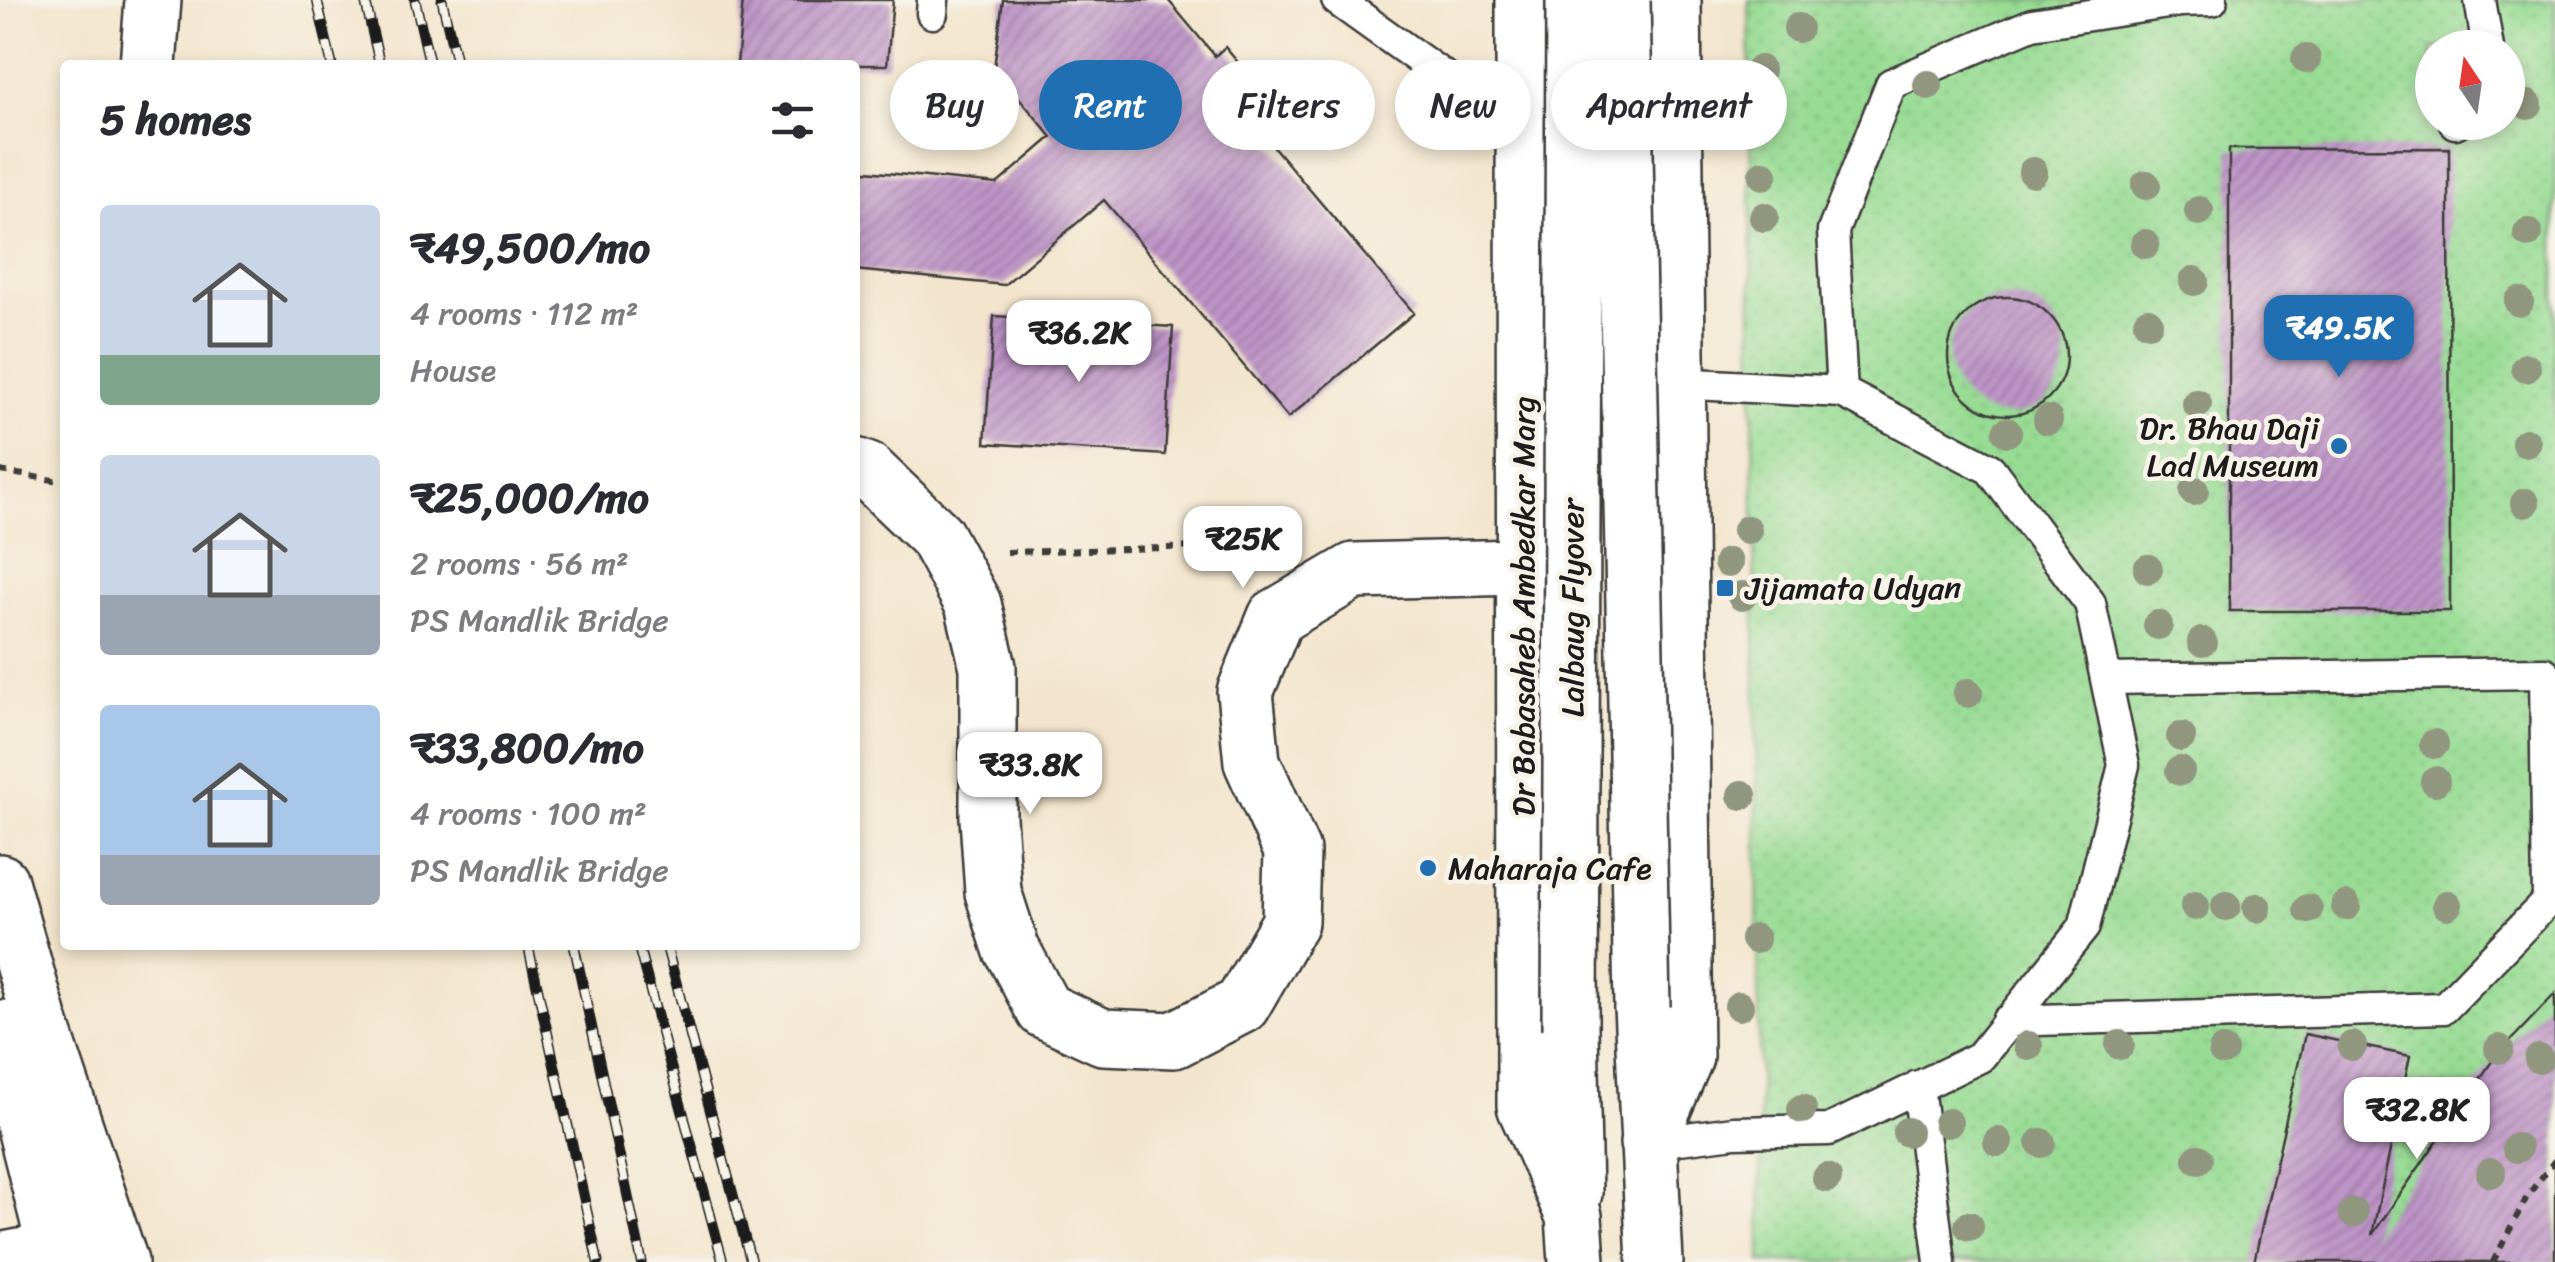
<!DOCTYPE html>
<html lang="en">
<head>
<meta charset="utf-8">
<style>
	:root { --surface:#fff; --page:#f2f2f3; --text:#2b2b33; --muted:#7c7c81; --accent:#1f6fb2 }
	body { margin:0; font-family:Sriracha,sans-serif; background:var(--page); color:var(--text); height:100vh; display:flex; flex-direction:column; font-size:38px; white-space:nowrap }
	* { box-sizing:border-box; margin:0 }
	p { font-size:32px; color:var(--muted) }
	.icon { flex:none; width:55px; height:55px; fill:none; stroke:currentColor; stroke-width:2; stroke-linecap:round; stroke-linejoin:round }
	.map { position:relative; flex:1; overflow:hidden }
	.sheet { position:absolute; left:60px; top:60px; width:800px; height:890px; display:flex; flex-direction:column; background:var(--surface); border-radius:10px; box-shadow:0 5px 15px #0003 }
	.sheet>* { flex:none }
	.guide { position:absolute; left:890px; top:60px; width:950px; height:90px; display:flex; gap:20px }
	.needle { width:65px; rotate:347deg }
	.buttons { position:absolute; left:2415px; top:30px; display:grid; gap:20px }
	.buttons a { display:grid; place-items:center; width:110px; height:110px; border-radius:50%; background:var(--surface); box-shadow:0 5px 15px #0003; font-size:50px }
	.price { position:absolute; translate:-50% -85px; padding:0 22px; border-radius:20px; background:#fff; color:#222; font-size:32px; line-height:65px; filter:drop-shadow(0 2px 5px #0008) }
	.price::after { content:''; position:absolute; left:50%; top:60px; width:30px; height:22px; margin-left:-15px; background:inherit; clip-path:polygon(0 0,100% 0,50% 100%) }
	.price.selected { background:var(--accent); color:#fff }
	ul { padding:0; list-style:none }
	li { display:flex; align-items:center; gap:30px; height:250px; padding:0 40px }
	li span { display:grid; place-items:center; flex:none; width:280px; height:200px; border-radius:10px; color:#555 }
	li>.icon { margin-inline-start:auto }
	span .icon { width:120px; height:120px; fill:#fffc; stroke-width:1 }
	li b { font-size:42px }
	h2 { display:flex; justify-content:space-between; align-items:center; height:120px; padding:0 40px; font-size:42px }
	.pill { padding:0 35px; border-radius:45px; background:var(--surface); box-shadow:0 5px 15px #0003; font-size:35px; line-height:90px }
	.pill.selected { background:var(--accent); color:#fff }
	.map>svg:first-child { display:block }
	.green { fill:url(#green-dots); stroke:#5a7c58; stroke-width:2.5; fill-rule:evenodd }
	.building { fill:url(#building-hatch) }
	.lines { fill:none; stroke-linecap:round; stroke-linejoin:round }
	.lane-casing { stroke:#3c3a37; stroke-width:35 }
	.street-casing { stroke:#3c3a37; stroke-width:60 }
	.secondary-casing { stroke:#3c3a37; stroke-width:60 }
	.highway-casing { stroke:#3c3a37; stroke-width:60 }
	.path { stroke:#3c3a37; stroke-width:6; stroke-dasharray:8 8; stroke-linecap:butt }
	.lane { stroke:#fff; stroke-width:30 }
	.street { stroke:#fff; stroke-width:55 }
	.secondary { stroke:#fff; stroke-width:55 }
	.highway { stroke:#fff; stroke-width:55 }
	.rail-casing { stroke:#1c1c1c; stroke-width:11 }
	.rail { stroke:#f7f3e8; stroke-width:8; stroke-dasharray:22; stroke-linecap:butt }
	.highway-bridge-casing { stroke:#3c3a37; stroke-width:60; stroke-linecap:butt }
	.highway-bridge { stroke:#fff; stroke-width:55 }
	.tree { fill:#91967f }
	.poi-dot { fill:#1f6fb2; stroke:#f7f3e8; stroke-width:4 }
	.labels { text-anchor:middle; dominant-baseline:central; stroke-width:9; stroke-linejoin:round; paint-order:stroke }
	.poi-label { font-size:32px; fill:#1c1c1c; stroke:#f7f3e8; text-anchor:start }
	.street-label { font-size:32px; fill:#1c1c1c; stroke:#f7f3e8 }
</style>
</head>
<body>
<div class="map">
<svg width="2555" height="1262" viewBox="0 0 2555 1262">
	<defs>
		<pattern id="green-dots" width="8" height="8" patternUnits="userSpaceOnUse" patternTransform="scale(2.5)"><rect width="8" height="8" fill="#98dc94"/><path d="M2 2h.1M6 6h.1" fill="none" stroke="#82bc7f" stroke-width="1.8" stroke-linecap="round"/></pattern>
		<pattern id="building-hatch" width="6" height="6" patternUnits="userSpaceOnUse" patternTransform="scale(2.5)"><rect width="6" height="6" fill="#be94c7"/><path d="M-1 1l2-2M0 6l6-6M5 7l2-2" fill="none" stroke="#9a78a1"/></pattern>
	</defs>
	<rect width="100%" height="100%" fill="#f7f3e8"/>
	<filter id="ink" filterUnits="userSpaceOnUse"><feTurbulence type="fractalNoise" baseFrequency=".01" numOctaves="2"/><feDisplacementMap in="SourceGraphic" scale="20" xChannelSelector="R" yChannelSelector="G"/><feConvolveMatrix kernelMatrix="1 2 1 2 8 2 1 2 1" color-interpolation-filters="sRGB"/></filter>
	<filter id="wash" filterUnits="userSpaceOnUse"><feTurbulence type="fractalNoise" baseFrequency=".0048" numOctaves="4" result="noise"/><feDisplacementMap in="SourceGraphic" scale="40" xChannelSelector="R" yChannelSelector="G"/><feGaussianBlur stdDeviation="2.25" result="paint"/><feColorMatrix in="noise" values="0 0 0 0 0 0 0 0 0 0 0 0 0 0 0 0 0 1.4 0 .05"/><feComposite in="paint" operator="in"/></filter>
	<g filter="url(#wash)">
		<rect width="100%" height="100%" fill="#f3e5cd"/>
		<path class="green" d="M1749 0H2555V1262H1761ZM2432 48H2508V122H2432Z"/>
		<g id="blocks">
			<path class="building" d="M743 0H893L887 65H737Z
				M1003 0H1168L1215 56 1225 47 1266 96 1260 102 1281 127 1267 139 1414 313 1288 418 1104 200 1004 285 855 270V170L997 184 1052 137 994 68Z
				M2449 148 2450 611H2229V149Z
				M1948 356a59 59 0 1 1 118 0a59 59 0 1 1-118 0Z
				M994 316 1173 327 1165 455 985 443Z
				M2555 994V1262H2254L2305 1034 2410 1056 2372 1235 2495 1057Z"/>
		</g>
	</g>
	<g filter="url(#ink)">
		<use href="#blocks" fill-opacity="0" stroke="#3c3a37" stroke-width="2.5"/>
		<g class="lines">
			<defs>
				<path id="lane" d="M1337 0 1524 134
					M2480 0 2488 48
					M932 13 933 0
					M2455 123 2457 122
					M1842 392 1833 231 1891 84 2032 24 2181 1 2212 0
					M2007 1021 2444 1008 2548 901 2545 673 2106 679
					M1918 1086 1940 1262
					M1648 1143 1734 1132 1829 1130 1980 1057 2084 927 2124 765 2090 603 1990 469 1842 392 1676 383"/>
				<path id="street" d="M0 1261 111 1239"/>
				<path id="secondary" d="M148 65 153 0
					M855 466 868 471 936 536 973 604 988 667V818L993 892 1011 948 1044 1010 1103 1037 1174 1040 1242 1005 1290 922 1292 851 1252 762 1245 692 1276 617 1354 571 1522 567
					M0 882 40 1022 120 1262
					M0 1028 59 1262"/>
				<path id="highway" d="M1524 0 1525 1106 1574 1216 1577 1262
					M1642 1007 1655 1262
					M1570 1029 1574 1193
					M1648 1143 1685 1057 1673 0"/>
			</defs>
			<use href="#lane" class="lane-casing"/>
			<use href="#street" class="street-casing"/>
			<use href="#secondary" class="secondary-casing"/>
			<use href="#highway" class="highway-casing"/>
			<path class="path" d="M0 471 65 482
				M1007 552 1284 545
				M2493 1262 2528 1195 2555 1160"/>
			<use href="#lane" class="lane"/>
			<use href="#street" class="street"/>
			<use href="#secondary" class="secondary"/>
			<use href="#highway" class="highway"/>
			<defs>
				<path id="rail" d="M317 0 332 65
					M365 0 380 65
					M415 0 430 65
					M442 0 457 65
					M528 945 598 1262
					M574 945 642 1262
					M638 945 723 1262
					M666 945 751 1262"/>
			</defs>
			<use href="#rail" class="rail-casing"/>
			<use href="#rail" class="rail"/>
			<defs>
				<path id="highway-bridge" d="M1622 0 1642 1007
					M1570 1029 1574 0"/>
			</defs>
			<use href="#highway-bridge" class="highway-bridge-casing"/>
			<use href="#highway-bridge" class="highway-bridge"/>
		</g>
		<g class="tree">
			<circle cx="1798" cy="28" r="15"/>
			<circle cx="2306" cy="59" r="15"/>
			<circle cx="1760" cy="70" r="15"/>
			<circle cx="1928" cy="85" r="15"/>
			<circle cx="2528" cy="105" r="15"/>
			<circle cx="1760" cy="116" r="15"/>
			<circle cx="2033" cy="172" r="15"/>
			<circle cx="1763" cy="175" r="15"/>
			<circle cx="2146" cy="185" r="15"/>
			<circle cx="2199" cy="211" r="15"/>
			<circle cx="1764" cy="217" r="15"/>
			<circle cx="2528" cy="233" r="15"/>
			<circle cx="2145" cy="244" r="15"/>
			<circle cx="2194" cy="281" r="15"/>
			<circle cx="2519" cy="302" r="15"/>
			<circle cx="2148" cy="322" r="15"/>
			<circle cx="2526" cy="368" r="15"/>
			<circle cx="2197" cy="404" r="15"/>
			<circle cx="2048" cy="420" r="15"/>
			<circle cx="2007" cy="432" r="15"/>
			<circle cx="2526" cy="443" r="15"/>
			<circle cx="2194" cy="491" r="15"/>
			<circle cx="2525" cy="503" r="15"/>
			<circle cx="1747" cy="530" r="15"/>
			<circle cx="1728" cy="563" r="15"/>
			<circle cx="2148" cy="569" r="15"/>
			<circle cx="1742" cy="596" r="15"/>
			<circle cx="2158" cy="625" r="15"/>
			<circle cx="2202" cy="642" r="15"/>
			<circle cx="1968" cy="693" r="15"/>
			<circle cx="2181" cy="737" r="15"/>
			<circle cx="2434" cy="744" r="15"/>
			<circle cx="2180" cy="771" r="15"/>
			<circle cx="2435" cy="781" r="15"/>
			<circle cx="1742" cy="795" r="15"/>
			<circle cx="2447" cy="905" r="15"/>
			<circle cx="2195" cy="906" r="15"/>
			<circle cx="2226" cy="906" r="15"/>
			<circle cx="2346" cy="906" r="15"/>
			<circle cx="2257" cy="908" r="15"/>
			<circle cx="2308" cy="909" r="15"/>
			<circle cx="1755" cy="939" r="15"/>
			<circle cx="1739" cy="1006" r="15"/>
			<circle cx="2120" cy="1045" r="15"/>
			<circle cx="2028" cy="1046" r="15"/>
			<circle cx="2352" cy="1046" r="15"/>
			<circle cx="2499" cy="1049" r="15"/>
			<circle cx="2223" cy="1051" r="15"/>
			<circle cx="2539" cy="1059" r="15"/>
			<circle cx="1802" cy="1109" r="15"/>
			<circle cx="1948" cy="1123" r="15"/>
			<circle cx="2455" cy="1127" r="15"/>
			<circle cx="1907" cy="1132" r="15"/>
			<circle cx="1998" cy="1142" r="15"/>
			<circle cx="2041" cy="1143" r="15"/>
			<circle cx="2517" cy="1148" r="15"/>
			<circle cx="2198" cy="1159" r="15"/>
			<circle cx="2491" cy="1173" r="15"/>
			<circle cx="1827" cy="1178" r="15"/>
			<circle cx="2353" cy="1213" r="15"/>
			<circle cx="1969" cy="1226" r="15"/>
		</g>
	</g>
	<g class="poi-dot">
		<circle cx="2339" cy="446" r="10"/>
		<rect x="1715" y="578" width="20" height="20" rx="5"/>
		<circle cx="1428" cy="868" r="10"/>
	</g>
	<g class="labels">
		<g class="poi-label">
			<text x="2319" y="428" text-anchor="end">Dr. Bhau Daji<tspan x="2319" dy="37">Lad Museum</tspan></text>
			<text x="1745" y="588">Jijamata Udyan</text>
			<text x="1448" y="868">Maharaja Cafe</text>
		</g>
		<g class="street-label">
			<text transform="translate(1523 606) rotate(-90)">Dr Babasaheb Ambedkar Marg</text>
			<text transform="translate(1572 608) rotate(-90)">Lalbaug Flyover</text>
		</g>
	</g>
</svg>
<div class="buttons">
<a><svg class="needle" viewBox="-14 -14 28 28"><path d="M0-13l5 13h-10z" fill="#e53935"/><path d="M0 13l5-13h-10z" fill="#7c7c81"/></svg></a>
</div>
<b class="price selected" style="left:2339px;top:380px">₹49.5K</b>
<b class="price" style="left:1079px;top:385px">₹36.2K</b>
<b class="price" style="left:1243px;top:591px">₹25K</b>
<b class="price" style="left:1030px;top:817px">₹33.8K</b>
<b class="price" style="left:2417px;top:1162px">₹32.8K</b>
<div class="guide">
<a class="pill">Buy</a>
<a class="pill selected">Rent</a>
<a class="pill">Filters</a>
<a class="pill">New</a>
<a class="pill">Apartment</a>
</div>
<section class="sheet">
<h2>5 homes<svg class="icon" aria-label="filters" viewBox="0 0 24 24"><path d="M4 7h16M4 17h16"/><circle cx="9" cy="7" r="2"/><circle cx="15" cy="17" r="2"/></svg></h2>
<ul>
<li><span style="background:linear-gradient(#c9d6e8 75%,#7fa58c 0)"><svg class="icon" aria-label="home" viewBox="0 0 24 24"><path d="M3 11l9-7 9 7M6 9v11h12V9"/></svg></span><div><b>₹49,500/mo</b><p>4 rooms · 112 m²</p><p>House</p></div></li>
<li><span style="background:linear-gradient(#c9d6e8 70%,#9aa5b1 0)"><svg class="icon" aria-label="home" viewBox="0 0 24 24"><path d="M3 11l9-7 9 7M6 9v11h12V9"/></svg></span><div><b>₹25,000/mo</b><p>2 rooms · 56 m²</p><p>PS Mandlik Bridge</p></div></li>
<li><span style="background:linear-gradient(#a9c7e8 75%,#9aa5b1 0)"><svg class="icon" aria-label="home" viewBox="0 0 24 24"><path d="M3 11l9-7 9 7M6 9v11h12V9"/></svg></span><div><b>₹33,800/mo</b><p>4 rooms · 100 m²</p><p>PS Mandlik Bridge</p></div></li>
</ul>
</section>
</div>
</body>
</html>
